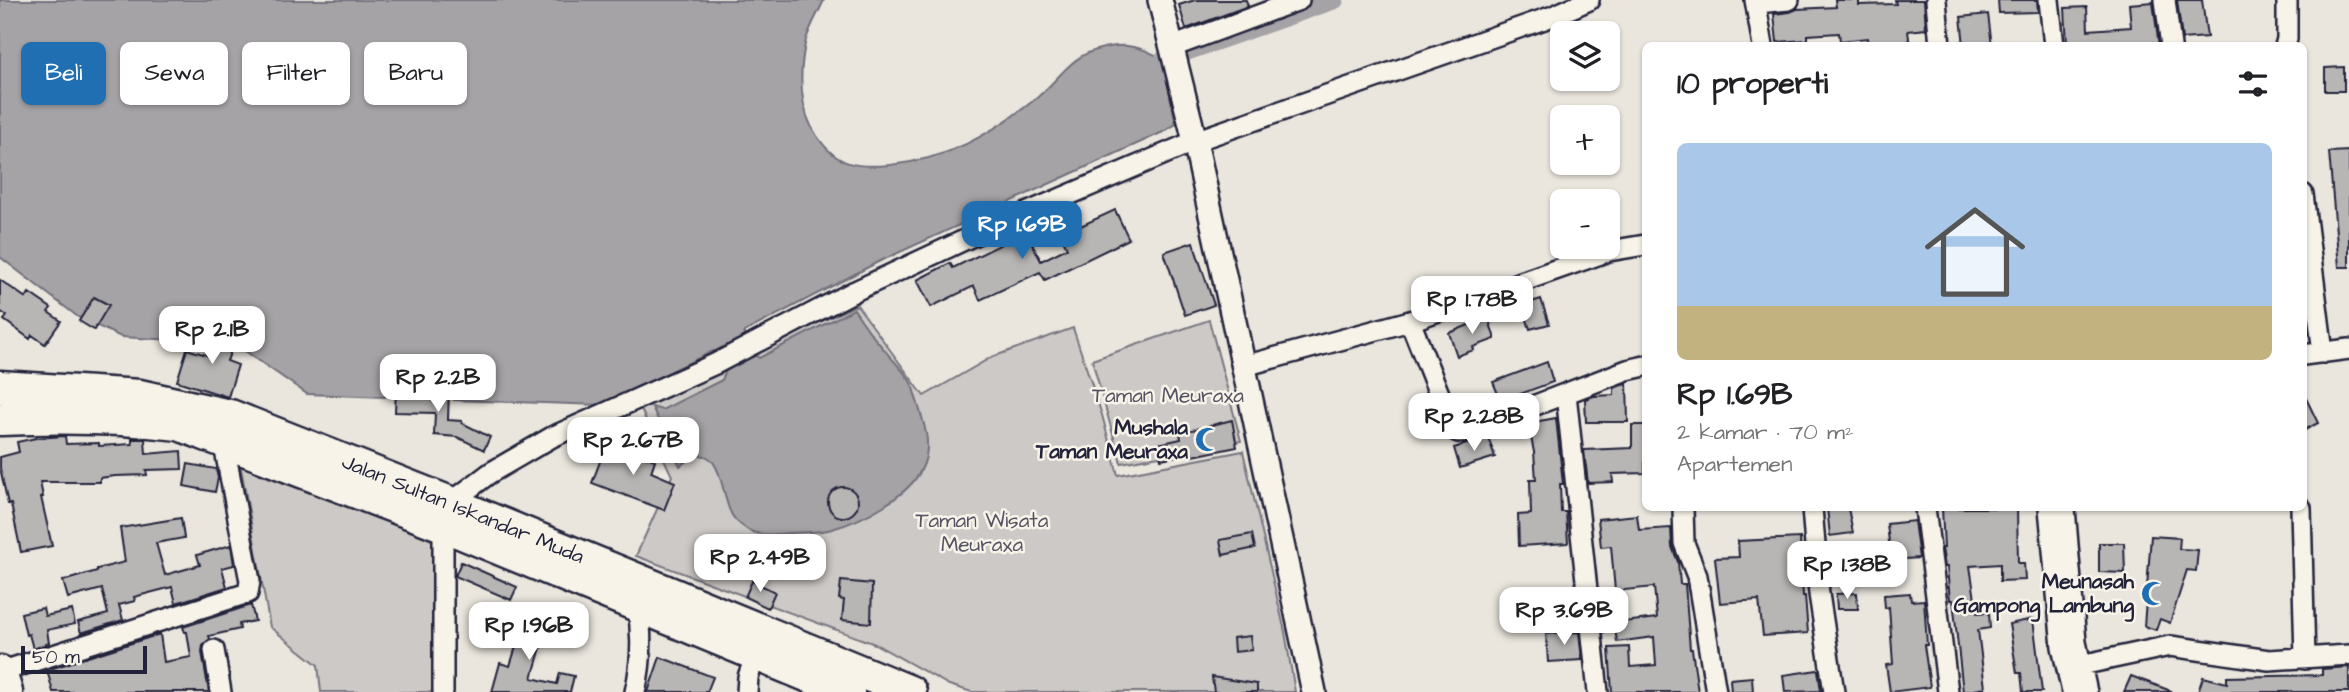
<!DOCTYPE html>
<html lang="id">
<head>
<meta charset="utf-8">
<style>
	:root { --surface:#fff; --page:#f6f6f6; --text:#202124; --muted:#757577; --accent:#1f6fb2 }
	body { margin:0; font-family:"Architects Daughter",sans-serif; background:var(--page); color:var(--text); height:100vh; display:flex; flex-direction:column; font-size:26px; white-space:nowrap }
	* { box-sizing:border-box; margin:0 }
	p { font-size:23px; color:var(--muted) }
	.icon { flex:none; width:38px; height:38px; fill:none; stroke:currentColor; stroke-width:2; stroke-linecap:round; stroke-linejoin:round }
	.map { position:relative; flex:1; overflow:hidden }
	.side { position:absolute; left:1642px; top:42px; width:665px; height:469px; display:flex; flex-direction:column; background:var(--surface); border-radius:10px; box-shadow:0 2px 5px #0004 }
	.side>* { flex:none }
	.top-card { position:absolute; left:21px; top:42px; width:665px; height:63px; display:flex; gap:14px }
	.fabs { position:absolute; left:1550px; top:21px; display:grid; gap:14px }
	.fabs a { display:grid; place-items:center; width:70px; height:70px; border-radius:10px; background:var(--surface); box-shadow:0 2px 5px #0004; font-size:35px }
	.scale { position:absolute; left:21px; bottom:18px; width:126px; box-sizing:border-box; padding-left:7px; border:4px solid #22223b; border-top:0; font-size:19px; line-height:24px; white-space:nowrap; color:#22223b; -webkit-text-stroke:5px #f7f3e8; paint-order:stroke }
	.price { position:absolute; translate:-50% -60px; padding:0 16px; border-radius:14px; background:#fff; color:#222; font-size:23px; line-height:46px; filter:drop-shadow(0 2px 4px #0008) }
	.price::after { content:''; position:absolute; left:50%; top:42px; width:21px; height:16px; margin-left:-10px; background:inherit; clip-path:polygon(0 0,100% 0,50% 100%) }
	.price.current { background:var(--accent); color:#fff }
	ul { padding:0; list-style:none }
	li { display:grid; align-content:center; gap:14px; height:371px; padding:0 35px }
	li span { display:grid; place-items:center; height:217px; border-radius:10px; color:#555 }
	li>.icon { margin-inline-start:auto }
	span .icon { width:126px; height:126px; fill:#fffc; stroke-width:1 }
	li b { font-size:30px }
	h2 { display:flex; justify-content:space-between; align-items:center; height:84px; padding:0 35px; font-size:30px }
	.tag { padding:0 24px; border-radius:10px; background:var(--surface); box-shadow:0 2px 5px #0004; font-size:24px; line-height:63px }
	.tag.current { background:var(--accent); color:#fff }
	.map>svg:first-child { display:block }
	.green { fill:#cdc9c6; stroke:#787680; stroke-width:2 }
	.water { fill:#a6a3a6; stroke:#716f7b; stroke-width:2 }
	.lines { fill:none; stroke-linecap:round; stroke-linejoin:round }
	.canal { stroke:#a6a3a6; stroke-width:18 }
	.building { fill:#b8b6b5; stroke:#22223b; stroke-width:2 }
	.minor-casing { stroke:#22223b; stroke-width:24 }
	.tertiary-casing { stroke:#22223b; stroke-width:28 }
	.trunk-casing { stroke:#22223b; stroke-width:37 }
	.minor { stroke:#f7f3e8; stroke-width:19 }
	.tertiary { stroke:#f7f3e8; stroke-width:23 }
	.trunk { stroke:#f7f3e8; stroke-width:32 }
	.labels { text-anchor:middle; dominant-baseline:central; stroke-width:5; stroke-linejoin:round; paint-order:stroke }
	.park-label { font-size:21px; fill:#555465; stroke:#f7f3e8 }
	.poi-label { font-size:21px; font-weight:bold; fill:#22223b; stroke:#f7f3e8; text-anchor:end }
	.street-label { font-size:21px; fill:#22223b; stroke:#f7f3e8 }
</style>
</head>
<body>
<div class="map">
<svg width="2349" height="692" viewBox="0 0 2349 692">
	<rect width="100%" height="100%" fill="#eae6de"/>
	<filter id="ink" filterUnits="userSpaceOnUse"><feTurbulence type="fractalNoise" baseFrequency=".0143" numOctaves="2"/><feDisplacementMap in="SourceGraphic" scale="14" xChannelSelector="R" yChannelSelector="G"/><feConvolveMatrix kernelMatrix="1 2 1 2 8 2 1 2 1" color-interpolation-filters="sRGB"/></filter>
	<g filter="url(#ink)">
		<path class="green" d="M857 305 924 396 992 357 1073 328 1102 415 1118 475 1243 451 1285 632 1295 692H972L949 685 875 644 636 556 672 476 639 405Z
			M1209 320 1241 441 1121 463 1092 360Z
			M239 457 441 544V692H321L318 665 270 627Z"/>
		<path class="water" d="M0 0H824C818 14 808 29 805 44 799 74 799 111 817 136 837 166 856 168 890 165 948 159 988 136 1033 101 1052 87 1068 61 1088 53 1116 42 1139 43 1163 60L1176 124 1163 132 878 262 744 332C744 344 749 351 759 358L854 309C863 323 872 336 883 348 891 359 903 369 910 381 913 386 915 395 917 401 924 424 933 445 922 468 910 496 861 521 832 529 819 533 803 532 789 533 775 534 762 537 748 530 742 526 732 518 730 511 720 489 720 432 680 466L652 407 662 410 722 380 728 366 722 353 713 351 601 405 454 400 451 385 392 382 385 397 307 394 245 351 174 340 121 337 78 317 0 257Z"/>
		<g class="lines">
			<path class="canal" d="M1163 60 1335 0"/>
		</g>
		<path class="building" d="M1195 0H1246L1248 6 1186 29 1179 5Z
			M1835 0H1859V5L1896 4 1895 0H1924L1926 29 1908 31 1910 46H1868L1867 38 1840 41 1839 33 1807 35V40L1777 42 1774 14 1790 12 1797 9 1836 7Z
			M1998 0H2037L2038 12 1999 13Z
			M2177 0H2202L2207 37 2182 39Z
			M2153 2 2159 46H2067L2065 8 2087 7 2088 30 2131 27 2129 4Z
			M1988 14 1992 46H1964L1961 17Z
			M2344 67V91H2325V68Z
			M2349 151V267H2339L2329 152Z
			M1115 210 1129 239 1045 280 1040 272 980 300 974 286 931 307 917 280 950 263 953 268 1026 232 1041 261 1067 248 1061 235Z
			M1193 242 1214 305 1185 315 1164 252Z
			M0 280 26 298 29 293 51 308 48 312 61 321 45 344 32 335 30 339 4 320 7 316 0 311Z
			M94 297 109 305 94 330 79 321Z
			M1541 299 1549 324 1530 329 1522 305Z
			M1488 317 1495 339 1473 347 1474 350 1457 356 1449 333Z
			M225 324 239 329 227 361 238 365 228 397 177 381 187 349 213 357Z
			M1547 362 1553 382 1501 401 1493 382Z
			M1627 383 1628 422H1586L1585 399 1594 396 1614 395V388Z
			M396 388 449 390 448 420 462 421V423L490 437 484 450 457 437 434 435 435 413 395 412Z
			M2303 392 2318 423 2303 431Z
			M1556 418 1563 484H1560L1561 512H1566L1568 543 1519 546 1518 515 1531 514 1530 480H1536L1534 452 1528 423Z
			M1232 420 1237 447 1193 456 1192 453 1161 459 1158 444 1181 439 1180 433Z
			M1632 425H1645V473L1612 474 1613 482 1588 483 1584 450 1632 448Z
			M65 436 66 444 99 443V446L132 444V439H145L146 454 181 451 182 469 146 470 147 475 115 476 100 478V482H40L43 497H41L52 546 21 552 11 504H8L0 468V457L19 452 17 442 36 438Z
			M1488 437 1495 457 1460 468 1454 448Z
			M607 443 655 460 651 472 675 482 664 510 592 483Z
			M188 464 216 469 218 478 215 492 184 486Z
			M828 502a15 15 0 1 1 30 0a15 15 0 1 1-30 0Z
			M1827 508H1848L1853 533 1830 536Z
			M1942 508H2017L2018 563H2024L2025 580 2000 581V564L1970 566 1977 613 1989 612 1990 628 1978 630 1985 688 1963 692 1953 600H1950L1947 567H1945L1942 548H1944Z
			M1637 515 1639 530 1671 528 1672 547 1678 562 1680 584H1685L1690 649H1692L1698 692H1612L1609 648 1629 647 1630 667 1656 665 1654 637 1617 642 1614 623 1657 618 1654 587 1615 591 1611 546 1601 547 1598 519Z
			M181 518 184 538 156 543 165 575 200 565 197 555 231 545 234 565 222 568 227 587 176 603 172 587 134 597 135 601 119 605 123 620 81 633 78 622 108 614 102 589 68 598 63 581 97 571V569L125 562 120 528Z
			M1914 521 1919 558 1891 560 1887 524Z
			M1252 534 1255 548 1223 555 1220 540Z
			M2151 536 2180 538 2179 549 2198 550 2196 571 2187 570 2170 623 2160 619 2156 630 2144 626Z
			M1800 538 1803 596H1805L1808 633 1763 636 1759 600 1720 603 1715 558 1739 557 1738 541Z
			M2099 543H2124L2125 573 2099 572Z
			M461 562 517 587 511 600 455 576Z
			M752 581 775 592 768 608 745 597Z
			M841 581 872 584 871 623 842 620 844 600 839 599Z
			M1857 593 1858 609H1837L1836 594Z
			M1910 593 1911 601 1924 600 1927 645H1924L1930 687 1890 692 1886 665 1893 664 1889 607 1885 608 1884 595Z
			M251 605 255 621 239 624 240 629 209 636 210 639 203 645 202 652 209 692H53L47 670 160 634 164 662 191 657 187 632H185L183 627Z
			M43 608 45 616 72 610 75 624 47 630 49 643 33 649 29 634 26 635 21 613Z
			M527 611 550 617 532 678 557 684 560 673 574 676 570 692H492L500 663 510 666Z
			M2033 619 2042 692H2023L2021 673H2017L2009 624Z
			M1579 632 1582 660 1548 662 1546 634Z
			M1250 636 1252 650 1234 652 1233 638Z
			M660 657 713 677 707 692H648Z
			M2349 667V692H2198L2203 677 2227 683V677L2322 675V669Z
			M1818 670 1821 691 1785 692 1783 675Z
			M2131 676 2171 691 2170 692H2124Z
			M1212 677 1257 684V692H1214Z
			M1752 677 1753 692H1731L1730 679Z"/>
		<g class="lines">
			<defs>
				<path id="minor" d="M1755 0 1763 46
					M1936 0 1940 46
					M2049 0 2054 46
					M2165 0 2171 46
					M1757 3 1789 0
					M2285 46 2287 39V0
					M1172 47 1299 0
					M2303 194 2323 353
					M1410 321 1453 429 1458 432H1465L1627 370 1645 366
					M2303 355 2349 349
					M1244 366 1410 321 1609 251 1645 245
					M1566 394 1598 692
					M450 503 490 473 552 437 715 364 855 291 975 235 1195 141 1553 16 1589 0
					M1683 508 1684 543 1697 576 1716 692
					M1812 508 1819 594 1834 692
					M1925 508 1948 692
					M2049 508 2062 647 2072 692
					M2065 508 2076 642 2087 692
					M2301 508 2305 659
					M443 525V692
					M214 650 221 692
					M2081 665 2170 646 2269 660 2349 655
					M0 672 248 593 250 581 223 440
					M635 692C642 662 643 635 637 604
					M747 692 748 677 756 654"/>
				<path id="tertiary" d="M1160 0 1195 141 1314 692"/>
				<path id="trunk" d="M0 387 140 396 230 416 450 503 910 692
					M0 419C60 416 120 417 179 424L443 525 848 692
					M0 672 6 692"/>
			</defs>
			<use href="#minor" class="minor-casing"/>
			<use href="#tertiary" class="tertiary-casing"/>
			<use href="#trunk" class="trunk-casing"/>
			<use href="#minor" class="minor"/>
			<use href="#tertiary" class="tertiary"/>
			<use href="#trunk" class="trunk"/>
		</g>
	</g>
	<defs>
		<symbol id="mosque-bare" viewBox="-9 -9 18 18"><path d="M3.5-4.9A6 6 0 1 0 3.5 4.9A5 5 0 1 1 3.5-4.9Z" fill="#1f6fb2" stroke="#f7f3e8" stroke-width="2.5" paint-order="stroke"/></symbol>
	</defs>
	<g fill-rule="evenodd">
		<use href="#mosque-bare" x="1190" y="422" width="35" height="35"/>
		<use href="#mosque-bare" x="2136" y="576" width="35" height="35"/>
	</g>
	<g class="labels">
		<g class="park-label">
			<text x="1168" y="395">Taman Meuraxa</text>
			<text x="982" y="520">Taman Wisata<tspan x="982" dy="24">Meuraxa</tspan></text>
		</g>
		<g class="poi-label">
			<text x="1188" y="427">Mushala<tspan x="1188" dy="24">Taman Meuraxa</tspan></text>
			<text x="2134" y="581">Meunasah<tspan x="2134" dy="24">Gampong Lambung</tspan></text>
		</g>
		<g class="street-label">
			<text transform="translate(463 509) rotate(22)">Jalan Sultan Iskandar Muda</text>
		</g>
	</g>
</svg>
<div class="fabs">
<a><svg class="icon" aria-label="layers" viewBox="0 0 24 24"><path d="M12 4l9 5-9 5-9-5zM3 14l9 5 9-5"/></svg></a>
<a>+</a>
<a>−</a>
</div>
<div class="scale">50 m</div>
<b class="price current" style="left:1022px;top:261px">Rp 1.69B</b>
<b class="price" style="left:1472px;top:336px">Rp 1.78B</b>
<b class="price" style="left:212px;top:366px">Rp 2.1B</b>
<b class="price" style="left:438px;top:414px">Rp 2.2B</b>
<b class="price" style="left:1474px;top:453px">Rp 2.28B</b>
<b class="price" style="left:633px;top:477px">Rp 2.67B</b>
<b class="price" style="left:760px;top:594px">Rp 2.49B</b>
<b class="price" style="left:1847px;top:601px">Rp 1.38B</b>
<b class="price" style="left:1564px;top:647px">Rp 3.69B</b>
<b class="price" style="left:529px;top:662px">Rp 1.96B</b>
<div class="top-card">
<a class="tag current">Beli</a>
<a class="tag">Sewa</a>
<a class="tag">Filter</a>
<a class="tag">Baru</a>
</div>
<section class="side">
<h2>10 properti<svg class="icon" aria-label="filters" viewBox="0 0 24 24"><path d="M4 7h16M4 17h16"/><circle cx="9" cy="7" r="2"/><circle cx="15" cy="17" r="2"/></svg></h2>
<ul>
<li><span style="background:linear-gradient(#a9c7e8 75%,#c2b280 0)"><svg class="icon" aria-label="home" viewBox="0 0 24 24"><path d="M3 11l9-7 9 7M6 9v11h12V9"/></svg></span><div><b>Rp 1.69B</b><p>2 kamar · 70 m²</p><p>Apartemen</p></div></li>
</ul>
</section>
</div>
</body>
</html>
